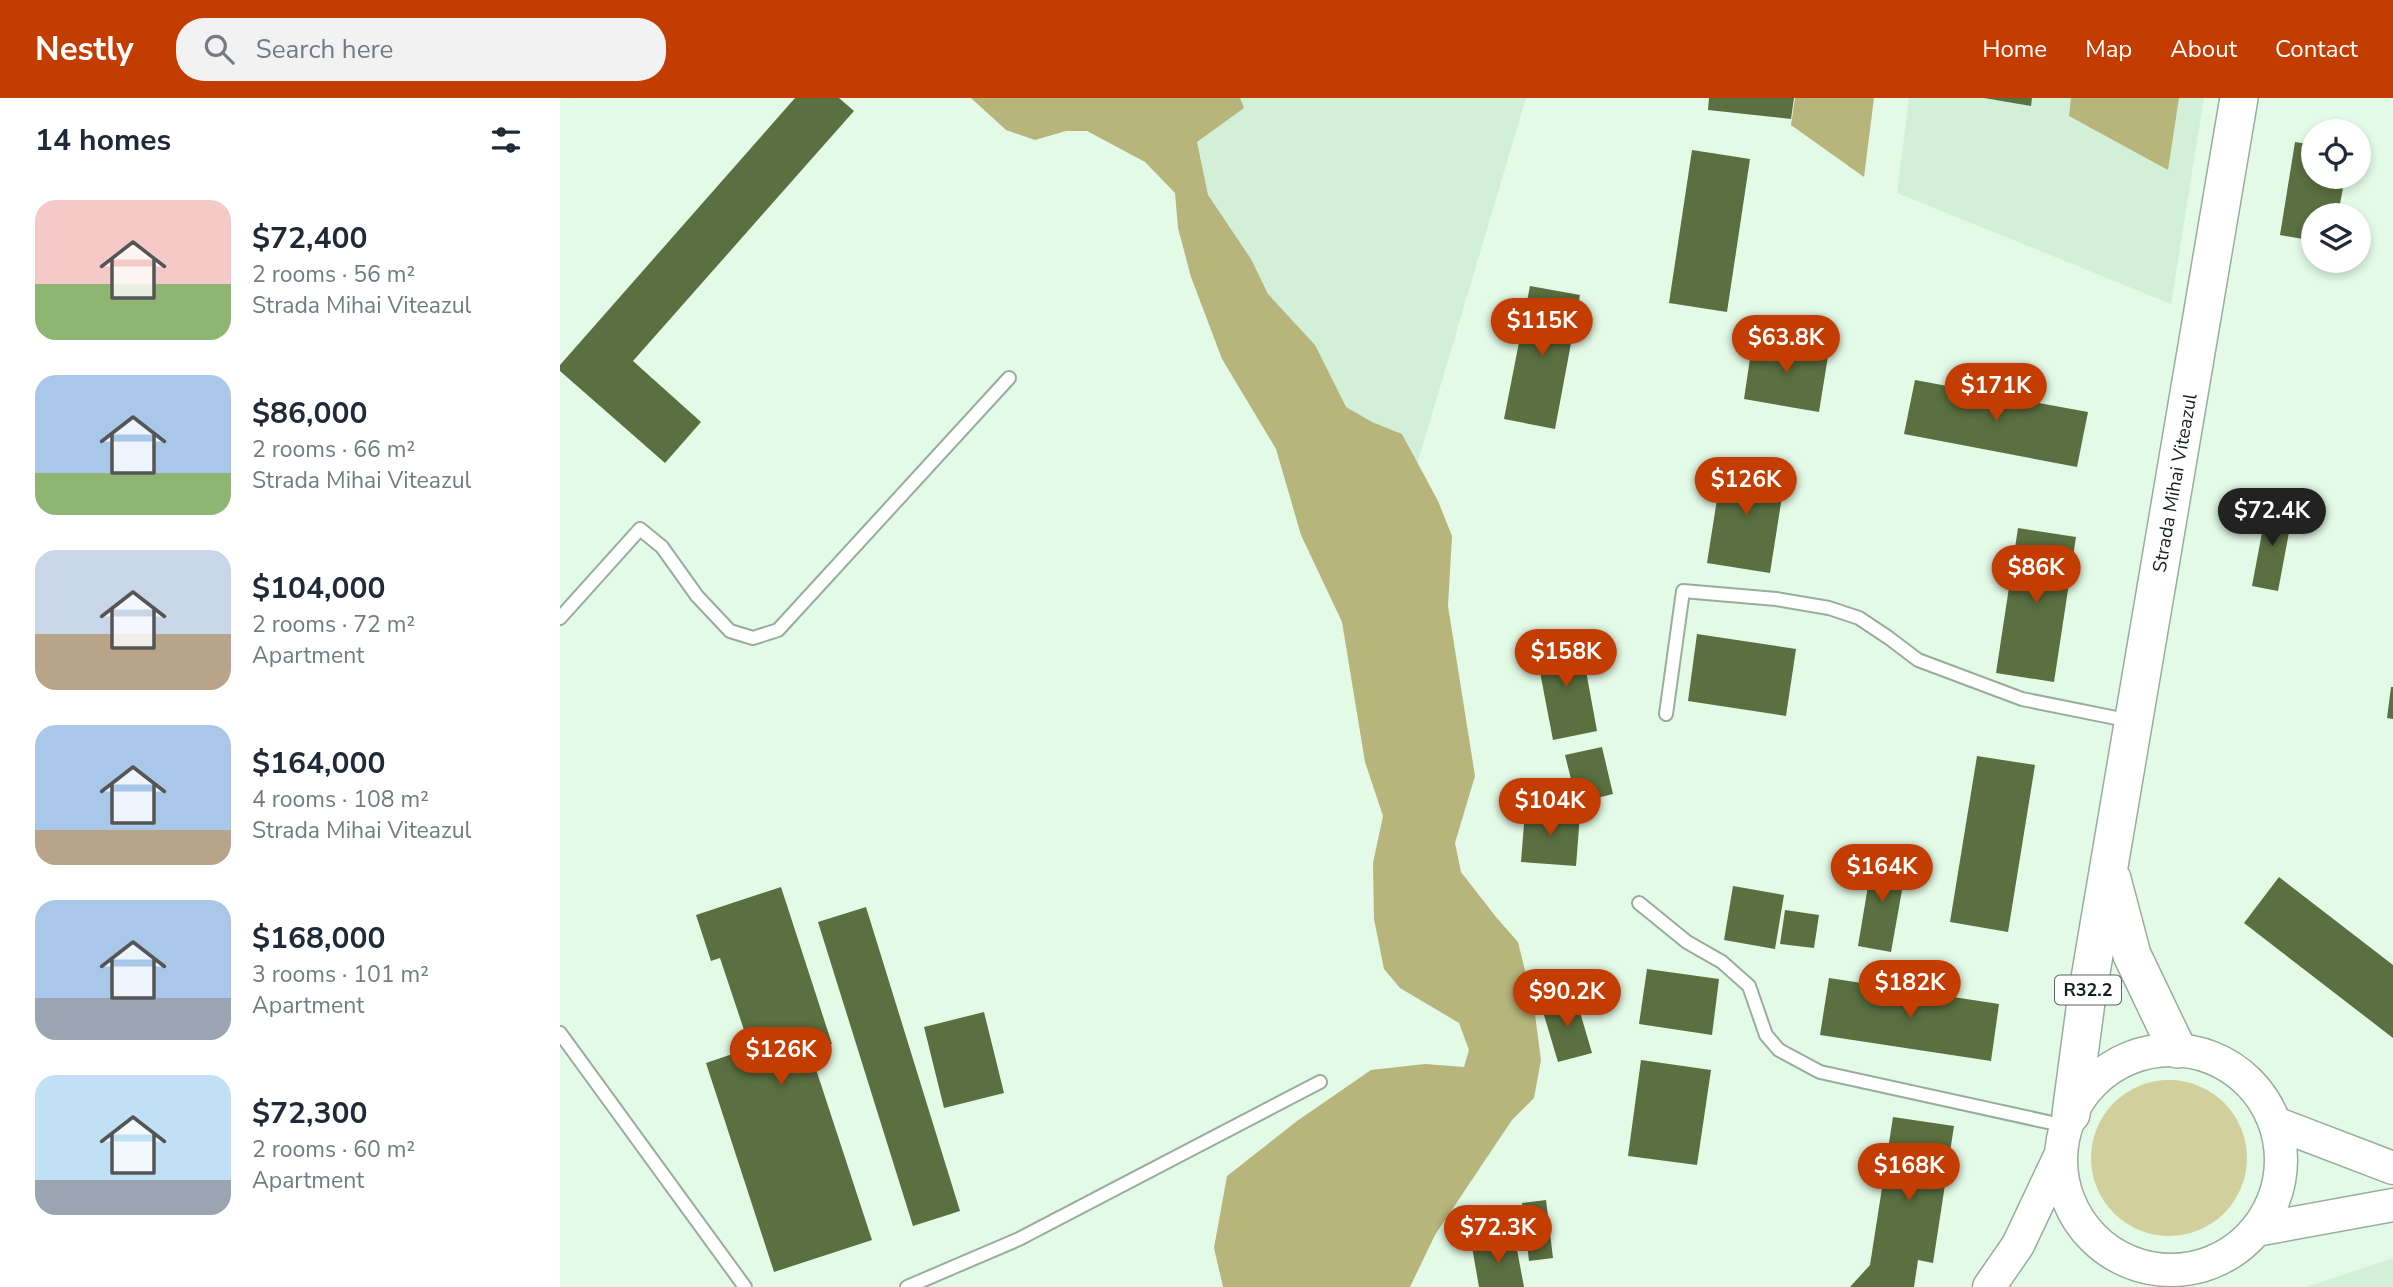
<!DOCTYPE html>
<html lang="en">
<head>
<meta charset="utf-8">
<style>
	:root { --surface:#fff; --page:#f2f2f3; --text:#1f2937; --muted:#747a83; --accent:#c33d00 }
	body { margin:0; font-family:"Nunito Sans",sans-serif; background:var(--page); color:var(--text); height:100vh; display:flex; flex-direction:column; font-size:26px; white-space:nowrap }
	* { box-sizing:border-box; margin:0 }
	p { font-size:23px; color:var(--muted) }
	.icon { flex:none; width:38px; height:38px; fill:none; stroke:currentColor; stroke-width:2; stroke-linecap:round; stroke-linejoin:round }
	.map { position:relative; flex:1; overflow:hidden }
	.sheet { display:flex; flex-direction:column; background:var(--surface); width:560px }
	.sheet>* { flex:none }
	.controls { position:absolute; left:1741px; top:21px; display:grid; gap:14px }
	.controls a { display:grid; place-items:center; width:70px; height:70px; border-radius:50%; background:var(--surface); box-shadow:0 4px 10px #0003; font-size:35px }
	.price { position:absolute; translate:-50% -60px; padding:0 16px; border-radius:24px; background:var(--accent); color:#fff; font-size:23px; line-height:46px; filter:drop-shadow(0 2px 4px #0008) }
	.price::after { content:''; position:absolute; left:50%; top:42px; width:21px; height:16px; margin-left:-10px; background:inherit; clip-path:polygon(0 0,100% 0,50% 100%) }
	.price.active { background:#222; color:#fff }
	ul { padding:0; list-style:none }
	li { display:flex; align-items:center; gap:21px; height:175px; padding:0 35px }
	li span { display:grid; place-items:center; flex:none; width:196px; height:140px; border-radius:21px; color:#555 }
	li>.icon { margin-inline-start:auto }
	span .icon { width:84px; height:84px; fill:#fffc; stroke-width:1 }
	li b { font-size:30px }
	h2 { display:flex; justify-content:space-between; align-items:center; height:84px; padding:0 35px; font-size:30px }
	header { display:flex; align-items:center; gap:42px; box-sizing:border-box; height:98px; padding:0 35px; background:var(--accent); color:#fff }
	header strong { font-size:33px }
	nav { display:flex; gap:38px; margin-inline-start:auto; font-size:24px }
	.search { width:490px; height:63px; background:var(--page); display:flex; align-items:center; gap:18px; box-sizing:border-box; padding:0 24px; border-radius:28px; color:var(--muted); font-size:26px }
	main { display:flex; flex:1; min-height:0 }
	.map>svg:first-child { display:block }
	.built { fill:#d2f0d8 }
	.green { fill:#d1cf9b }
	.forest { fill:#b7b57c }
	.building { fill:#5a7040 }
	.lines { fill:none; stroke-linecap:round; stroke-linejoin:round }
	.lane-casing { stroke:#98ad9c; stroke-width:16 }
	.secondary-casing { stroke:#98ad9c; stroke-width:35 }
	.primary-casing { stroke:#98ad9c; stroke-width:40 }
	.lane { stroke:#fff; stroke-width:12 }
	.secondary { stroke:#fff; stroke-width:32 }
	.primary { stroke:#fff; stroke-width:37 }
	.labels { text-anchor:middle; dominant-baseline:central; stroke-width:6; stroke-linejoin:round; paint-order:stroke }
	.shield { fill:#fff; stroke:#5d625e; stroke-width:2 }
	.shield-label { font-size:18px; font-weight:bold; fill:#171f19 }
	.street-label { font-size:19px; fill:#171f19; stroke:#fff }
</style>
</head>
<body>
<header>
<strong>Nestly</strong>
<div class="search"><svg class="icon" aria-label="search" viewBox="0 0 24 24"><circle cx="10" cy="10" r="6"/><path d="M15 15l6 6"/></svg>Search here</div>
<nav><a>Home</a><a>Map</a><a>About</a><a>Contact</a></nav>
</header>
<main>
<section class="sheet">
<h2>14 homes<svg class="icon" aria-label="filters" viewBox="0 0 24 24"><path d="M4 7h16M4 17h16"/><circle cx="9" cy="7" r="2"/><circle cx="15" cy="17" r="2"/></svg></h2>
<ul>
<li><span style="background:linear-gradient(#f6c9c9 60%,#8fb573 0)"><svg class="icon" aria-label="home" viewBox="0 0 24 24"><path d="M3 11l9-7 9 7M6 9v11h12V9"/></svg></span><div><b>$72,400</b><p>2 rooms · 56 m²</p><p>Strada Mihai Viteazul</p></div></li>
<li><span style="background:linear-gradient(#a9c7e8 70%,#8fb573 0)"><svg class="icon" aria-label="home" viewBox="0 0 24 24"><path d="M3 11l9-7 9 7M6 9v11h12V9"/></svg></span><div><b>$86,000</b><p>2 rooms · 66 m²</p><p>Strada Mihai Viteazul</p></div></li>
<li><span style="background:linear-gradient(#c9d6e8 60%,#b9a48a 0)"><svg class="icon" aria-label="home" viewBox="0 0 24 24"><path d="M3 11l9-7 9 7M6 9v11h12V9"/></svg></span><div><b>$104,000</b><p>2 rooms · 72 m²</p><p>Apartment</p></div></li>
<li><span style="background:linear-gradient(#a9c7e8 75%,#b9a48a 0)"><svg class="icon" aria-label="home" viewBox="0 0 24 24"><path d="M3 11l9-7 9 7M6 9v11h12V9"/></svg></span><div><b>$164,000</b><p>4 rooms · 108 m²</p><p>Strada Mihai Viteazul</p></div></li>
<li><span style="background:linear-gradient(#a9c7e8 70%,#9aa5b1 0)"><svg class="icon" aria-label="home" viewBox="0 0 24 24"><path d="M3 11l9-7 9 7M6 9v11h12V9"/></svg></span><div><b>$168,000</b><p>3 rooms · 101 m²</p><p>Apartment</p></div></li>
<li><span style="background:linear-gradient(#bfe0f5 75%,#9aa5b1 0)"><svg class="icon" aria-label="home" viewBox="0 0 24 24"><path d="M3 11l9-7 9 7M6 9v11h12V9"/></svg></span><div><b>$72,300</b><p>2 rooms · 60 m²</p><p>Apartment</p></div></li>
</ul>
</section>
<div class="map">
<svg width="1833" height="1189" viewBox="0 0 1833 1189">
	<rect width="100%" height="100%" fill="#e3fae7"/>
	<path class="built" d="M576 0H966L854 377 725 269Z
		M1349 0H1644L1611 206 1337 95Z
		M1833 1160V1189H1746Z"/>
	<path class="green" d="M1531 1060a78 78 0 1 1 156 0a78 78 0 1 1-156 0Z"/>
	<path class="forest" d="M411 0H680L684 10 637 44 648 97 691 161 708 196 755 247 786 309 812 324 842 336 878 403 892 438 888 508 915 678 895 745 901 774 936 819 958 844 974 909 981 962 974 1000 952 1022 875 1137 850 1189H663L654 1150 667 1078 737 1023 811 972 865 966 904 969 909 952 899 925 840 890 824 871 814 821 813 765 823 718 805 664 782 524 741 437 716 351 662 261 631 179 618 130 615 95 585 64 527 33H506L475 42 446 32Z
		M1235 0H1314L1304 79 1231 27Z
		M1511 0H1619L1608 72 1509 18Z"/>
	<path class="building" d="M235 0H279L294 13 73 263 141 324 105 365 0 273V267Z
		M1149 0H1234L1231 21 1148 12Z
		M1424 0H1472L1471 8Z
		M1735 44 1754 47V79H1785L1778 117H1754V143L1720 137Z
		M1132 52 1190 61 1167 214 1109 205Z
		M970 188 1020 197 995 331 944 321Z
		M1193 240 1269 252 1259 314 1184 301Z
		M1355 282 1528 314 1517 369 1344 336Z
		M1163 363 1226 373 1210 475 1147 465Z
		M1707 408 1733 413 1718 493 1692 488Z
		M1458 430 1516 439 1494 584 1436 575Z
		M1137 536 1236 551 1226 618 1128 603Z
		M1020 540 1037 633 993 642 975 548Z
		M1831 589H1833V621L1827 620Z
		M1042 649 1053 696 1001 709 996 689 1012 685 1005 657Z
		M1417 658 1475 667 1448 834 1390 824Z
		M965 713 1020 717 1016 768 961 764Z
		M1313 758 1347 764 1331 854 1298 848Z
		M1719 779 1833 867V940L1684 825Z
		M1173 788 1224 797 1215 851 1164 842Z
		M221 789 272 946 250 953 312 1142 214 1174 146 965 190 950 160 860 151 863 136 817Z
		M306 809 400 1113 353 1128 258 824Z
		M1225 812 1259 817 1254 850 1220 846Z
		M1087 871 1159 881 1152 937 1079 926Z
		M1269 880 1439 906 1431 963 1260 937Z
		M1015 897 1032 955 998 964 981 907Z
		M424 914 444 995 384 1010 364 929Z
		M1081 962 1151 972 1137 1067 1068 1058Z
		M1333 1019 1394 1028 1373 1165 1358 1162 1354 1189H1290L1310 1167Z
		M986 1102 993 1160 969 1163 962 1105Z
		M955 1141 964 1189H919L912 1149Z"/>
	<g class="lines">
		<defs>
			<path id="lane" d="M0 520 80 431 102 449 137 498 170 533 193 540 218 532 449 280
				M1106 616 1123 493 1216 501 1269 510 1299 520 1329 540 1358 562 1462 601 1571 623
				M1079 805 1127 844 1162 864 1189 888 1206 937 1219 952 1260 974 1506 1028
				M0 935 185 1189
				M347 1189 459 1141 760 984"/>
			<path id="secondary" d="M1501 1062a110 110 0 1 1 220 0a110 110 0 1 1-220 0Z
				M1715 1025 1833 1070
				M1696 1132 1833 1107
				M1429 1189 1458 1147 1500 1058"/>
			<path id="primary" d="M1552 781 1572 857 1617 951
				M1511 1016 1526 904 1679 0"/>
		</defs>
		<use href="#lane" class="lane-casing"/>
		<use href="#secondary" class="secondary-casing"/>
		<use href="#primary" class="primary-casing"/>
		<use href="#lane" class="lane"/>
		<use href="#secondary" class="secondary"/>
		<use href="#primary" class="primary"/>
	</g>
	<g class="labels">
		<rect class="shield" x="1495" y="877.5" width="66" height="29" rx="5"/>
		<g class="shield-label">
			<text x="1528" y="892">R32.2</text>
		</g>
		<g class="street-label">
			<text transform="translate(1615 385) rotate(-80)">Strada Mihai Viteazul</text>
		</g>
	</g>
</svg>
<div class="controls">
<a><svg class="icon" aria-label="locate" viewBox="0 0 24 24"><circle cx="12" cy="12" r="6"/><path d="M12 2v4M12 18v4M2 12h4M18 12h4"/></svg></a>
<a><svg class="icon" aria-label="layers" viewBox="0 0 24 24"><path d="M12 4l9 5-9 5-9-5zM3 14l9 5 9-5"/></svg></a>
</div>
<b class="price" style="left:982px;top:260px">$115K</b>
<b class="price" style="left:1226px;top:277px">$63.8K</b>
<b class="price" style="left:1436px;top:325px">$171K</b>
<b class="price" style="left:1186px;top:419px">$126K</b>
<b class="price active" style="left:1712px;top:450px">$72.4K</b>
<b class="price" style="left:1476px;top:507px">$86K</b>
<b class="price" style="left:1006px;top:591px">$158K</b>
<b class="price" style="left:990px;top:740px">$104K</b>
<b class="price" style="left:1322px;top:806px">$164K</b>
<b class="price" style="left:1350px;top:922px">$182K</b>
<b class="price" style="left:1007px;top:931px">$90.2K</b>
<b class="price" style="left:221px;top:989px">$126K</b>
<b class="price" style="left:1349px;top:1105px">$168K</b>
<b class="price" style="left:938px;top:1167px">$72.3K</b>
</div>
</main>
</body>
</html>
